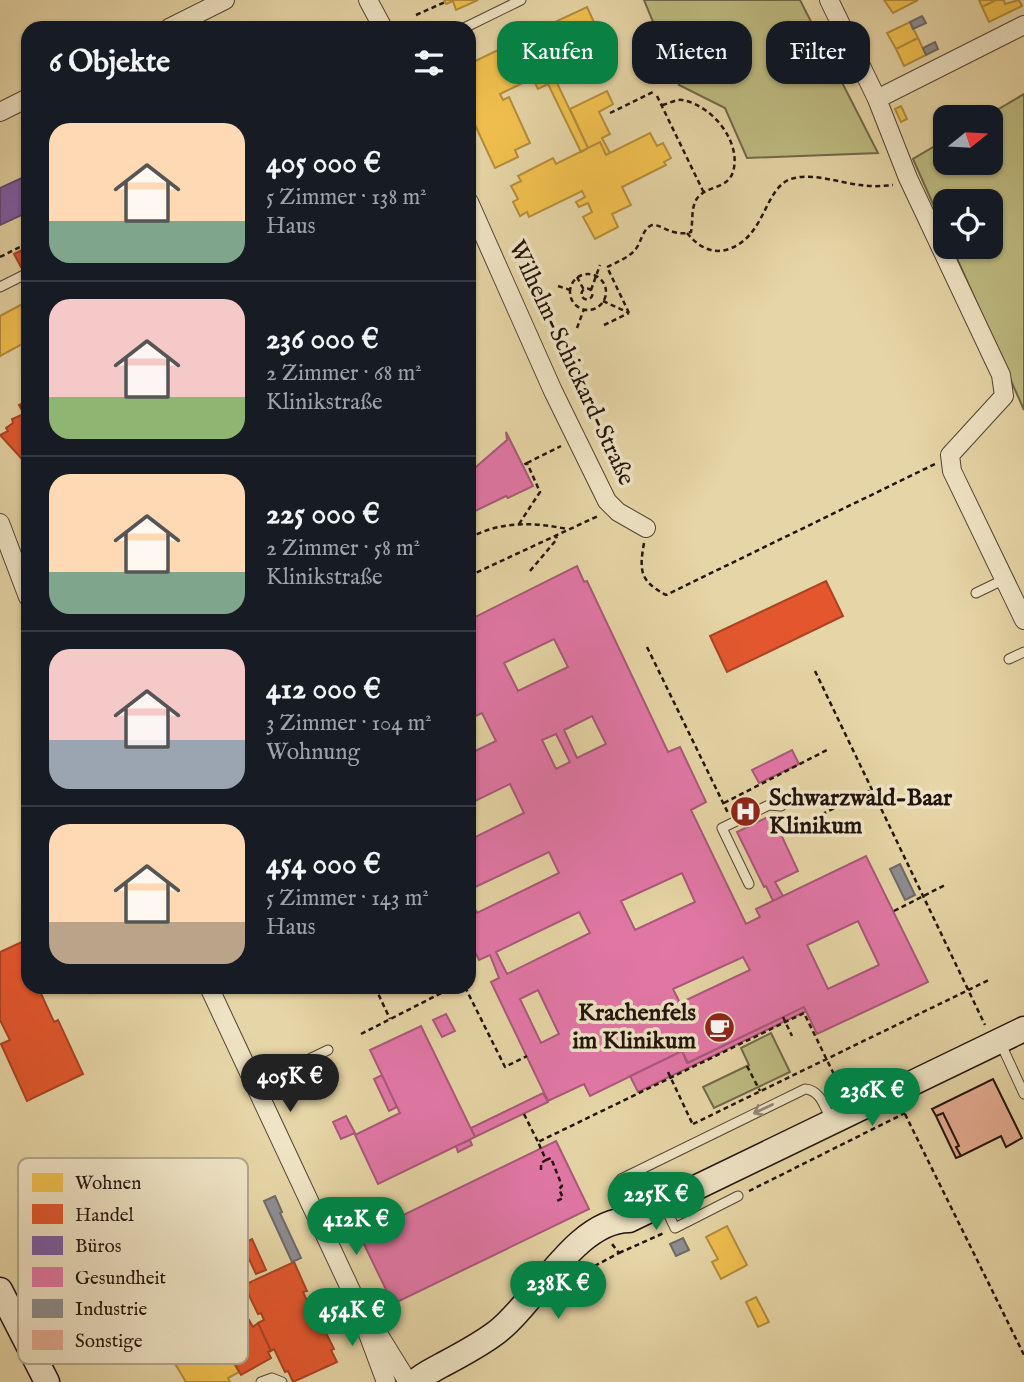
<!DOCTYPE html>
<html lang="de">
<head>
<meta charset="utf-8">
<style>
	:root { --surface:#171b24; --page:#20242c; --text:#f1f3f6; --muted:#9ea1a6; --line:#363941; --accent:#0b8043 }
	body { margin:0; font-family:"IM FELL English",serif; background:var(--page); color:var(--text); height:100vh; display:flex; flex-direction:column; font-size:26px; white-space:nowrap }
	* { box-sizing:border-box; margin:0 }
	p { font-size:23px; color:var(--muted) }
	.icon { flex:none; width:38px; height:38px; fill:none; stroke:currentColor; stroke-width:2; stroke-linecap:round; stroke-linejoin:round }
	.map { position:relative; flex:1; overflow:hidden }
	.panel { position:absolute; left:21px; top:21px; width:455px; height:973px; display:flex; flex-direction:column; background:var(--surface); border-radius:21px; box-shadow:0 2px 5px #0004 }
	.panel>* { flex:none }
	.guide { position:absolute; left:497px; top:21px; width:422px; height:63px; display:flex; gap:14px }
	.needle { width:46px; rotate:72deg }
	.fabs { position:absolute; left:933px; top:105px; display:grid; gap:14px }
	.fabs a { display:grid; place-items:center; width:70px; height:70px; border-radius:14px; background:var(--surface); box-shadow:0 2px 5px #0004; font-size:35px }
	.price { position:absolute; translate:-50% -60px; padding:0 16px; border-radius:24px; background:var(--accent); color:#fff; font-size:23px; line-height:46px; filter:drop-shadow(0 2px 4px #0008) }
	.price::after { content:''; position:absolute; left:50%; top:42px; width:21px; height:16px; margin-left:-10px; background:inherit; clip-path:polygon(0 0,100% 0,50% 100%) }
	.price.active { background:#222; color:#fff }
	ul { padding:0; list-style:none }
	li { display:flex; align-items:center; gap:21px; height:175px; padding:0 28px }
	li+li { border-top:2px solid var(--line) }
	li span { display:grid; place-items:center; flex:none; width:196px; height:140px; border-radius:21px; color:#555 }
	li>.icon { margin-inline-start:auto }
	span .icon { width:84px; height:84px; fill:#fffc; stroke-width:1 }
	li b { font-size:30px }
	h2 { display:flex; justify-content:space-between; align-items:center; height:84px; padding:0 28px; font-size:30px }
	.tag { padding:0 24px; border-radius:21px; background:var(--surface); box-shadow:0 2px 5px #0004; font-size:24px; line-height:63px }
	.tag.active { background:var(--accent); color:#fff }
	.map>svg:first-child { display:block }
	.green { fill:#bdbb81; stroke:#706848; stroke-width:2 }
	.homes { fill:#f2c14e; stroke:#b48d3b; stroke-width:2 }
	.shops { fill:#e4572e; stroke:#aa4324; stroke-width:2 }
	.offices { fill:#7b5ea7; stroke:#604879; stroke-width:2 }
	.health { fill:#e377a8; stroke:#a9597a; stroke-width:2; fill-rule:evenodd }
	.industry { fill:#8d8d92; stroke:#6d696a; stroke-width:2 }
	.building { fill:#e5ac92; stroke:#22140e; stroke-width:2 }
	.lines { fill:none; stroke-linecap:round; stroke-linejoin:round }
	.lane-casing { stroke:#534434; stroke-width:11 }
	.street-casing { stroke:#534434; stroke-width:20 }
	.secondary-casing { stroke:#22140e; stroke-width:27 }
	.path { stroke:#22140e; stroke-width:2.5; stroke-dasharray:5 3.5; stroke-linecap:butt }
	.lane { stroke:#efe4c5; stroke-width:9 }
	.street { stroke:#efe4c5; stroke-width:18 }
	.secondary { stroke:#efe4c5; stroke-width:24 }
	.oneway { stroke:#938673 }
	.labels { text-anchor:middle; dominant-baseline:central; stroke-width:7; stroke-linejoin:round; paint-order:stroke }
	.street-label { font-size:24px; fill:#22140e; stroke:#efe4c5 }
	.poi-label { font-size:24px; font-weight:bold; fill:#22140e; stroke:#efe4c5; text-anchor:start }
	.key { fill:#efe4c5; stroke:#b2a68e; stroke-width:2 }
	.key-label { font-size:19px; fill:#22140e }
</style>
</head>
<body>
<div class="map">
<svg width="1024" height="1382" viewBox="0 0 1024 1382">
	<rect width="100%" height="100%" fill="#e6d5a6"/>
	<filter id="stains"><feTurbulence type="fractalNoise" baseFrequency=".00286" numOctaves="4"/><feColorMatrix values="0 0 0 0 .2 0 0 0 0 .09 0 0 0 0 .02 0 0 0 .5 -.17"/></filter>
	<radialGradient id="worn" r=".72"><stop offset=".6" stop-color="#630" stop-opacity="0"/><stop offset="1" stop-color="#630" stop-opacity=".3"/></radialGradient>
	<path class="green" d="M644 0H800L878 153 747 158 725 108 679 85Z
		M1024 94V410L952 247H990V201H945V231L913 159 945 140V163H990V117H985Z
		M771 1033 790 1072 714 1108 703 1087 749 1065 741 1048Z"/>
	<path class="homes" d="M444 0H478L456 10 453 1 446 4Z
		M884 0H918L893 13Z
		M979 0H996L982 7Z
		M996 0H1004L1005 4 1019 0 1022 6 989 22 982 7Z
		M587 7 604 44 500 94 503 100 509 97 530 143 515 150 518 157 495 168 469 112V64L513 43 510 37 535 25 538 30Z
		M910 22 918 38 896 49 887 33Z
		M918 38 926 55 904 66 896 49Z
		M557 67 562 78 556 81 588 148 581 152 548 84 538 89 533 79Z
		M607 91 613 104 599 112 610 134 602 138 610 153 606 155 600 142 588 148 570 109Z
		M901 106 907 119 901 122 895 109Z
		M650 133 657 146 663 143 671 158 664 162 666 165 622 187 631 205 612 214 618 227 595 239 583 217 592 212 588 203 579 207 576 202 585 197 582 191 529 217 527 212 520 216 513 202 518 199 511 186 521 181 518 176 553 158 556 164 600 142 606 155Z
		M28 301V341L0 356V316Z
		M727 1226 747 1265 721 1279 712 1262 718 1259 706 1237Z
		M180 1297 211 1350 222 1344 239 1372 228 1378 230 1382H186L162 1342 170 1337 154 1309Z
		M756 1297 769 1322 758 1327 746 1302Z"/>
	<path class="shops" d="M28 247V264L21 267 14 254Z
		M28 401V458H26L25 456 21 458 0 435 8 431 6 428 13 423 12 419 24 414 19 405Z
		M28 492V518L24 494Z
		M826 581 843 616 727 672 710 636Z
		M28 939V987H38L54 1022 58 1020 83 1074 27 1101 1 1044 10 1040 0 1020V952Z
		M252 1239 266 1270 256 1274 242 1244Z
		M294 1262 307 1291 303 1292 319 1326 322 1325 334 1349 331 1350 337 1362 293 1382 288 1371 285 1372 274 1349 271 1351 258 1323 264 1320 261 1313 258 1314 244 1285Z
		M249 1320 253 1327 258 1323 271 1351 268 1352 271 1358 241 1375 219 1336Z"/>
	<path class="offices" d="M28 175V212L0 225V188Z"/>
	<path class="health" d="M506 432 533 486 508 498 506 496 469 514V473L507 440Z
		M577 566 584 582 587 581 668 752 680 747 706 802 691 810 746 924 760 917 756 909 866 856 928 982 817 1034 804 1007 687 1063 682 1051 590 1096 584 1084 548 1101 491 982 499 978 490 955 479 960 469 940V897L477 913 559 873 549 852 469 890V840L524 813 510 784 469 804V754L496 741 482 713 469 719V620ZM554 639 568 667 518 691 504 663ZM592 716 606 744 577 758 564 730ZM556 734 570 762 556 769 542 740ZM682 873 695 902 635 930 621 901ZM579 912 590 933 507 974 496 952ZM858 921 879 965 828 989 807 945ZM743 957 750 970 680 1003 673 989ZM538 990 559 1034 541 1043 520 999Z
		M792 750 799 764 759 783 752 770Z
		M772 815 798 871 775 882 783 896 773 901 766 886 764 887 737 832Z
		M804 1007 806 1011 638 1092 630 1076 682 1051 688 1063Z
		M446 1014 455 1031 442 1037 433 1020Z
		M421 1026 475 1137 378 1184 355 1135 400 1113 370 1050Z
		M382 1075 397 1107 389 1111 374 1079Z
		M543 1093 548 1102 475 1137 471 1128Z
		M346 1116 355 1133 341 1139 333 1122Z
		M470 1140 472 1145 458 1152 456 1146Z
		M556 1141 589 1209 393 1304 360 1236Z"/>
	<path class="industry" d="M922 16 926 23 913 29 910 22Z
		M935 42 938 49 926 55 923 48Z
		M900 864 915 895 905 900 890 869Z
		M984 1101 1001 1136 970 1151 953 1116Z
		M275 1196 282 1212 280 1213 301 1258 292 1262 264 1201Z
		M683 1238 689 1250 676 1256 670 1244Z"/>
	<path class="building" d="M993 1079 1022 1138 1006 1147 1001 1136 961 1156 956 1147 959 1146 943 1113 936 1116 932 1109Z
		M943 1113 959 1146 956 1147 961 1156 956 1158 936 1116Z"/>
	<g class="lines">
		<defs>
			<path id="lane" d="M464 28 521 0
				M0 287 28 273
				M976 593 1005 579
				M1009 659 1024 652
				M749 884 722 828 769 805 781 806
				M1000 1042 1024 1094
				M255 1085 328 1050
				M664 1205 675 1228 738 1196
				M628 1219C621 1206 610 1191 621 1179L805 1089C821 1090 825 1108 831 1120
				M261 1382 272 1378 282 1382"/>
			<path id="street" d="M368 0 383 28
				M829 0 877 99 908 178 1001 375 1004 396 950 455 952 471 1024 620
				M169 28 225 0
				M877 99 1024 25
				M0 112 28 98
				M469 202 553 391 607 501 618 512 646 528
				M0 523 28 597
				M209 987 355 1299 386 1382
				M369 1319 408 1382"/>
			<path id="secondary" d="M0 1290 47 1382
				M415 1382C422 1375 433 1370 442 1365 461 1355 480 1345 497 1332 536 1302 576 1220 629 1220L1024 1029"/>
		</defs>
		<use href="#lane" class="lane-casing"/>
		<use href="#street" class="street-casing"/>
		<use href="#secondary" class="secondary-casing"/>
		<path class="path" d="M416 15 445 2
			M657 96 704 193
			M610 113 655 91
			M687 233C698 246 711 255 729 249 766 236 764 188 791 179 812 172 839 183 861 185 871 187 882 186 893 185
			M0 257 28 243
			M570 292a18 18 0 1 1 36 0a18 18 0 1 1-36 0Z
			M577 277 584 290
			M558 286 570 290
			M581.5 294a5.5 5.5 0 1 1 11 0a5.5 5.5 0 1 1-11 0Z
			M591 290 600 265
			M603 301 629 313
			M629 313 607 267C617 262 628 258 635 250 641 243 642 231 650 226 659 221 671 238 691 232 693 222 691 209 696 200 705 185 727 190 733 172 742 142 712 105 682 100 676 99 668 104 662 105
			M604 325 629 313
			M577 328 584 309
			M527 463 561 446
			M519 524 540 492 527 463 523 465
			M469 538C501 521 533 522 567 529
			M644 543C639 571 640 581 666 595L935 464
			M530 571 557 539 556 536
			M469 576 598 516
			M647 647 728 813
			M815 671 985 1025
			M724 803 827 750
			M791 829 870 791
			M894 911 945 885
			M375 987 390 1019
			M465 987 505 1067 527 1056
			M783 1017 792 1036
			M361 1034 453 987
			M747 1066 760 1091
			M668 1072 693 1125
			M524 1114 538 1142
			M905 1114 1024 1355
			M693 1124 991 979
			M546 1160 551 1158 562 1186 559 1189 563 1198 557 1201
			M541 1170V1163L546 1160 538 1142 804 1013 844 1095
			M749 1191 905 1113
			M619 1253 664 1233
			M587 1270 619 1253 612 1244"/>
		<use href="#lane" class="lane"/>
		<use href="#street" class="street"/>
		<use href="#secondary" class="secondary"/>
	</g>
	<defs><path id="oneway-shaft" d="M-6 0H5M1.5-3L5.5 0L1.5 3" fill="none" stroke-width="1.6" stroke-linecap="round" stroke-linejoin="round" transform="scale(1.75)"/></defs>
	<use class="oneway" href="#oneway-shaft" transform="translate(763 1109) rotate(154)"/>
	<defs>
		<symbol id="hospital-disc" viewBox="-11 -11 22 22"><circle r="9.5" fill="#8f2418" stroke="#efe4c5"/><path d="M-5-5h3v3.5h4V-5h3V5h-3V1.5h-4V5h-3Z" fill="#fff"/></symbol>
		<symbol id="cafe-disc" viewBox="-11 -11 22 22"><circle r="9.5" fill="#8f2418" stroke="#efe4c5"/><path d="M-5.5-4.5H6V0H3Q3 3.5 0 3.5H-2.5Q-5.5 3.5-5.5 0ZM3-3.2v2h1.7v-2ZM-6 4.5H4V6H-6Z" fill="#fff"/></symbol>
	</defs>
	<g fill-rule="evenodd">
		<use href="#hospital-disc" x="728" y="794" width="35" height="35"/>
		<use href="#cafe-disc" x="702" y="1010" width="35" height="35"/>
	</g>
	<g class="labels">
		<g class="street-label">
			<text transform="translate(571 363) rotate(65)">Wilhelm-Schickard-Straße</text>
		</g>
		<g class="poi-label">
			<text x="769" y="798">Schwarzwald-Baar<tspan x="769" dy="28">Klinikum</tspan></text>
			<text x="696" y="1013" text-anchor="end">Krachenfels<tspan x="696" dy="28">im Klinikum</tspan></text>
		</g>
	</g>
	<rect x="18" y="1158" width="230" height="206" rx="10" class="key"/>
	<rect x="32" y="1173" width="31" height="19" fill="#f2c14e"/>
	<rect x="32" y="1204" width="31" height="20" fill="#e4572e"/>
	<rect x="32" y="1236" width="31" height="19" fill="#7b5ea7"/>
	<rect x="32" y="1267" width="31" height="20" fill="#e377a8"/>
	<rect x="32" y="1299" width="31" height="19" fill="#8d8d92"/>
	<rect x="32" y="1330" width="31" height="20" fill="#e5ac92"/>
	<g class="key-label">
		<text x="75" y="1189">Wohnen</text>
		<text x="75" y="1221">Handel</text>
		<text x="75" y="1252">Büros</text>
		<text x="75" y="1284">Gesundheit</text>
		<text x="75" y="1315">Industrie</text>
		<text x="75" y="1347">Sonstige</text>
	</g>
	<rect width="100%" height="100%" filter="url(#stains)"/>
	<rect width="100%" height="100%" fill="url(#worn)"/>
</svg>
<div class="fabs">
<a><svg class="needle" viewBox="-14 -14 28 28"><path d="M0-13l5 13h-10z" fill="#e53935"/><path d="M0 13l5-13h-10z" fill="#9ea1a6"/></svg></a>
<a><svg class="icon" aria-label="locate" viewBox="0 0 24 24"><circle cx="12" cy="12" r="6"/><path d="M12 2v4M12 18v4M2 12h4M18 12h4"/></svg></a>
</div>
<b class="price active" style="left:290px;top:1114px">405K €</b>
<b class="price" style="left:872px;top:1128px">236K €</b>
<b class="price" style="left:656px;top:1232px">225K €</b>
<b class="price" style="left:356px;top:1257px">412K €</b>
<b class="price" style="left:558px;top:1321px">238K €</b>
<b class="price" style="left:352px;top:1348px">454K €</b>
<div class="guide">
<a class="tag active">Kaufen</a>
<a class="tag">Mieten</a>
<a class="tag">Filter</a>
</div>
<section class="panel">
<h2>6 Objekte<svg class="icon" aria-label="filters" viewBox="0 0 24 24"><path d="M4 7h16M4 17h16"/><circle cx="9" cy="7" r="2"/><circle cx="15" cy="17" r="2"/></svg></h2>
<ul>
<li><span style="background:linear-gradient(#ffd9b3 70%,#7fa58c 0)"><svg class="icon" aria-label="home" viewBox="0 0 24 24"><path d="M3 11l9-7 9 7M6 9v11h12V9"/></svg></span><div><b>405 000 €</b><p>5 Zimmer · 138 m²</p><p>Haus</p></div></li>
<li><span style="background:linear-gradient(#f6c9c9 70%,#8fb573 0)"><svg class="icon" aria-label="home" viewBox="0 0 24 24"><path d="M3 11l9-7 9 7M6 9v11h12V9"/></svg></span><div><b>236 000 €</b><p>2 Zimmer · 68 m²</p><p>Klinikstraße</p></div></li>
<li><span style="background:linear-gradient(#ffd9b3 70%,#7fa58c 0)"><svg class="icon" aria-label="home" viewBox="0 0 24 24"><path d="M3 11l9-7 9 7M6 9v11h12V9"/></svg></span><div><b>225 000 €</b><p>2 Zimmer · 58 m²</p><p>Klinikstraße</p></div></li>
<li><span style="background:linear-gradient(#f6c9c9 65%,#9aa5b1 0)"><svg class="icon" aria-label="home" viewBox="0 0 24 24"><path d="M3 11l9-7 9 7M6 9v11h12V9"/></svg></span><div><b>412 000 €</b><p>3 Zimmer · 104 m²</p><p>Wohnung</p></div></li>
<li><span style="background:linear-gradient(#ffd9b3 70%,#b9a48a 0)"><svg class="icon" aria-label="home" viewBox="0 0 24 24"><path d="M3 11l9-7 9 7M6 9v11h12V9"/></svg></span><div><b>454 000 €</b><p>5 Zimmer · 143 m²</p><p>Haus</p></div></li>
</ul>
</section>
</div>
</body>
</html>
